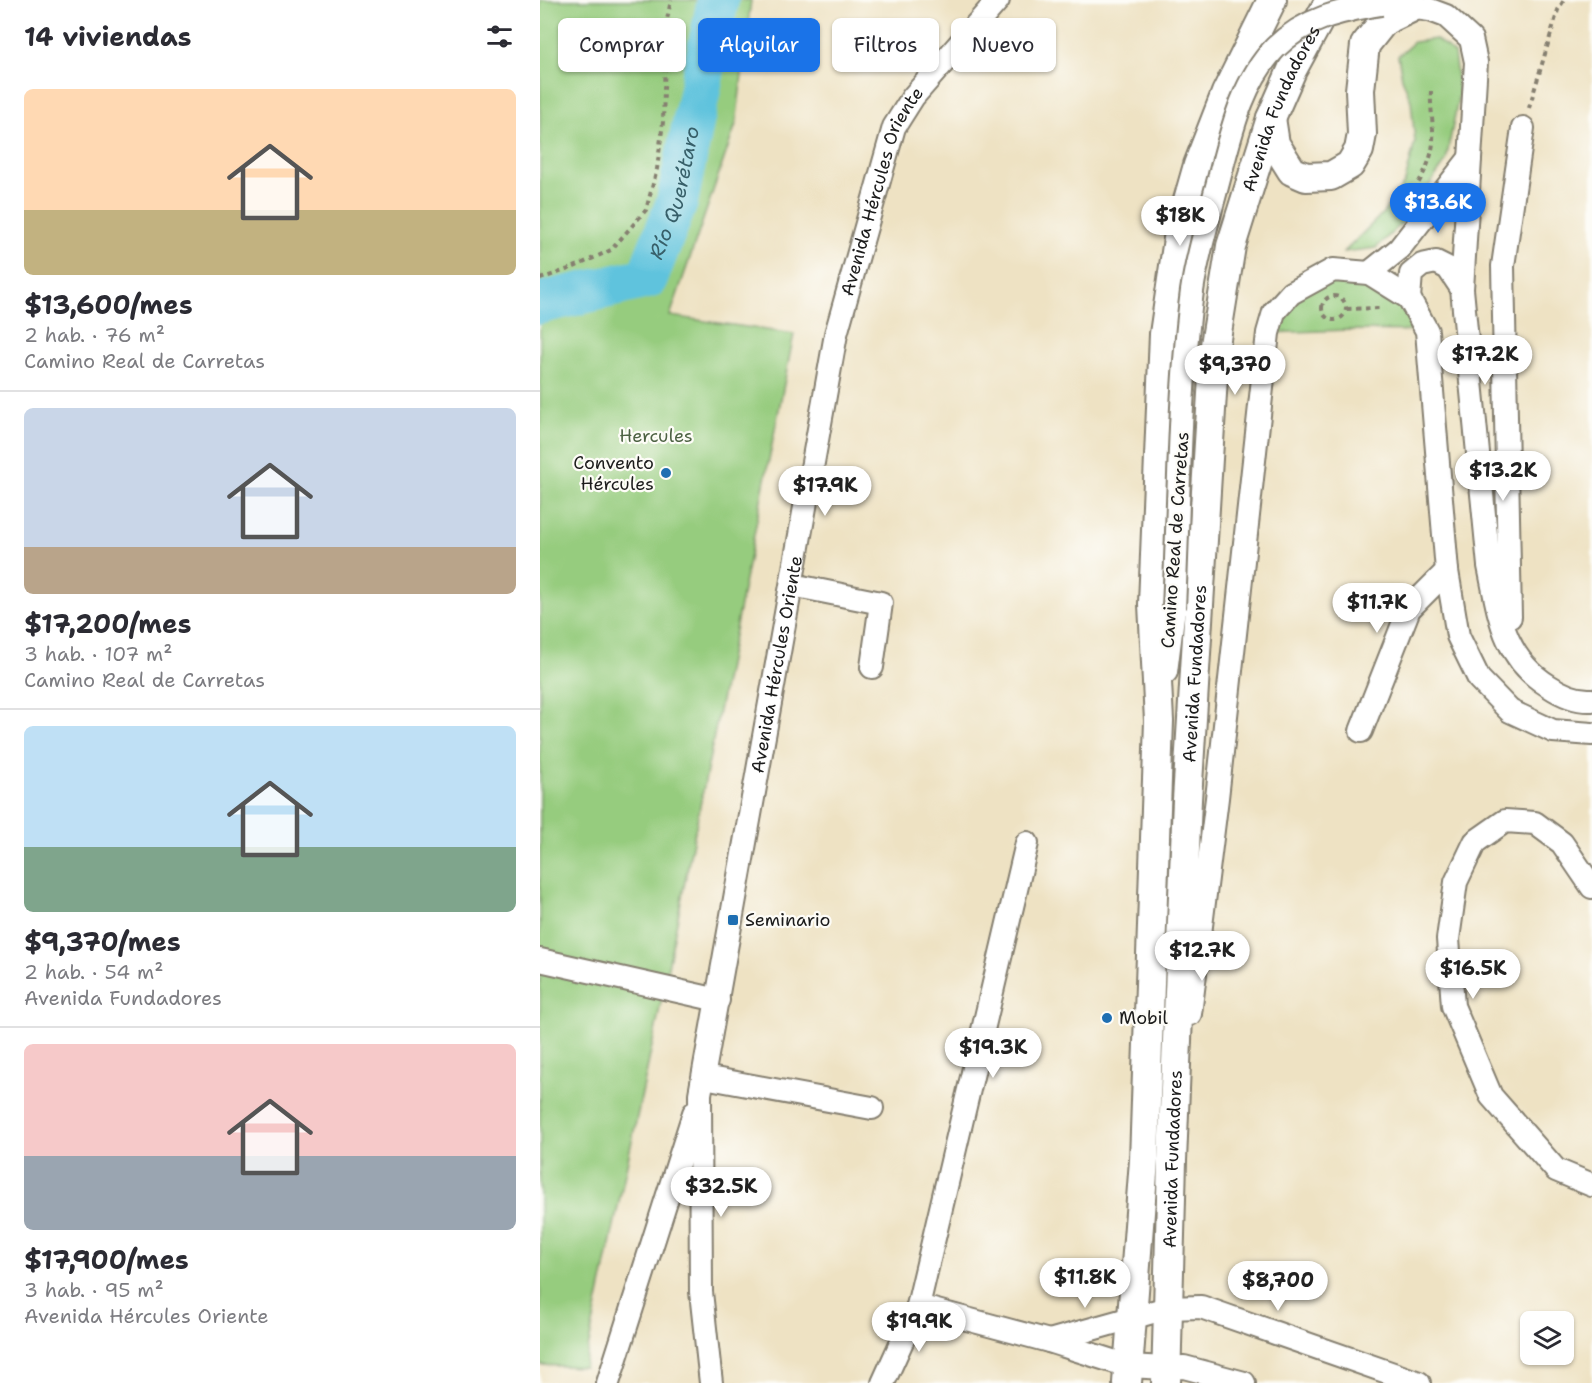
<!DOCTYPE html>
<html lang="es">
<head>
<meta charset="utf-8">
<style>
	:root { --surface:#fff; --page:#f2f2f3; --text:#2b2b33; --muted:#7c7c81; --line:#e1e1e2; --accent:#1a73e8 }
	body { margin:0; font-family:"Shantell Sans",sans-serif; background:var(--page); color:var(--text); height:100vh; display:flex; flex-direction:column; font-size:22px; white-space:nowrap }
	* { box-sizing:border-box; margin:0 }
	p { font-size:20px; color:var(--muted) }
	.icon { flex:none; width:33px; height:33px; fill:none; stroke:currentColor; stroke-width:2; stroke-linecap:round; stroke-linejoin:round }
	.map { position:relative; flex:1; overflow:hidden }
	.side { display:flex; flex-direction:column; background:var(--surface); width:540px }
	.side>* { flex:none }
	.guide { position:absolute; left:18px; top:18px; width:570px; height:54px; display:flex; gap:12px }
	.tools { position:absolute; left:980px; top:1311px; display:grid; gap:12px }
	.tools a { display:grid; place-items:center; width:54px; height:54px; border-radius:9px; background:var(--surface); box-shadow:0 2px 4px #0004; font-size:30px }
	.price { position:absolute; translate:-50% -51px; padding:0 14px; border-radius:21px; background:#fff; color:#222; font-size:20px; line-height:39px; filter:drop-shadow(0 2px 3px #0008) }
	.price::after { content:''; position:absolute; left:50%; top:36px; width:18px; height:14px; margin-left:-9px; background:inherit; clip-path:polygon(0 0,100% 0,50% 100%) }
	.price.selected { background:var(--accent); color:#fff }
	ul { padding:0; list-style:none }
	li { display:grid; align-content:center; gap:12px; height:318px; padding:0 24px }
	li+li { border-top:2px solid var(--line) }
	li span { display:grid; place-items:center; height:186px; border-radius:9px; color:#555 }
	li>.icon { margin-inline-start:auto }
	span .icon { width:108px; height:108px; fill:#fffc; stroke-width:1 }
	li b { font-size:26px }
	h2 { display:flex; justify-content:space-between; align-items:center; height:72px; padding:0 24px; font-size:26px }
	.chip { padding:0 21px; border-radius:9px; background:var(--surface); box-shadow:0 2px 4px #0004; font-size:21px; line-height:54px }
	.chip.selected { background:var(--accent); color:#fff }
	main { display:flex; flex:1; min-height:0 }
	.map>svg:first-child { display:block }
	.green { fill:#96cc7e; stroke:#59744d; stroke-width:1.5 }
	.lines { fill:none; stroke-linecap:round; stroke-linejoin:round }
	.river { stroke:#5fc3dd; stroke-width:42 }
	.minor-casing { stroke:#857f70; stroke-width:26 }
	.major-casing { stroke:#857f70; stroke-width:32 }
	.path { stroke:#857f70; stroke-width:4; stroke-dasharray:4.5 4.5; stroke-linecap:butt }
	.minor { stroke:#fff; stroke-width:22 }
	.major { stroke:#fff; stroke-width:28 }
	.minor-bridge-casing { stroke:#857f70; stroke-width:26; stroke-linecap:butt }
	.minor-bridge { stroke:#fff; stroke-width:22 }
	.poi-dot { fill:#1f6fb2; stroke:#fdfcf7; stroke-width:2 }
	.labels { text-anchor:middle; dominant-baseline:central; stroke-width:4.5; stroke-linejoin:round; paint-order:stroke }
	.street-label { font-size:18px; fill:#1c1c1c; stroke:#fdfcf7 }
	.park-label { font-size:18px; fill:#4d6243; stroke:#fdfcf7 }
	.poi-label { font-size:18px; fill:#1c1c1c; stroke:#fdfcf7; text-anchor:start }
	.water-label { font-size:20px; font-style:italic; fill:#375f69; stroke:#fdfcf7 }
</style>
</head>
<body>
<main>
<section class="side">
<h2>14 viviendas<svg class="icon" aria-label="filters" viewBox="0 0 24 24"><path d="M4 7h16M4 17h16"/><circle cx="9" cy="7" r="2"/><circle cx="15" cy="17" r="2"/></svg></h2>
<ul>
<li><span style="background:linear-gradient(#ffd9b3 65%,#c2b280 0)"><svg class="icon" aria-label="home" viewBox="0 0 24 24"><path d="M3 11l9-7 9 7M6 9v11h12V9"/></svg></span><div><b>$13,600/mes</b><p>2 hab. · 76 m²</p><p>Camino Real de Carretas</p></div></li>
<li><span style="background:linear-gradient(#c9d6e8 75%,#b9a48a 0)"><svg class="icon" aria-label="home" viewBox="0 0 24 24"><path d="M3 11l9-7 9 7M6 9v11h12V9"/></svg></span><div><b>$17,200/mes</b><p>3 hab. · 107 m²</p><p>Camino Real de Carretas</p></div></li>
<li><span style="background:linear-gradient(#bfe0f5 65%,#7fa58c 0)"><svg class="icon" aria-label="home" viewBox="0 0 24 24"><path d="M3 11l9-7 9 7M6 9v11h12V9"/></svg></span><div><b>$9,370/mes</b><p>2 hab. · 54 m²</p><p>Avenida Fundadores</p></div></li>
<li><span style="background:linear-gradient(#f6c9c9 60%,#9aa5b1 0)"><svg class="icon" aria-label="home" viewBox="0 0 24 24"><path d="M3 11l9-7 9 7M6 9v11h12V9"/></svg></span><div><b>$17,900/mes</b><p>3 hab. · 95 m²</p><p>Avenida Hércules Oriente</p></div></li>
</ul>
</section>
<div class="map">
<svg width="1052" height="1383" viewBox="0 0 1052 1383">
	<rect width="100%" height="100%" fill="#fdfcf7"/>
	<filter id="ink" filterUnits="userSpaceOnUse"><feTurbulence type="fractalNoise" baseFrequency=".0167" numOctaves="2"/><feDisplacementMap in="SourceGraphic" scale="12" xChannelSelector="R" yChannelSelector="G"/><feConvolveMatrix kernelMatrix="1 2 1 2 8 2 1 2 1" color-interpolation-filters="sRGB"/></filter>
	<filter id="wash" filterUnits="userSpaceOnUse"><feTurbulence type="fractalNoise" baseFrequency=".008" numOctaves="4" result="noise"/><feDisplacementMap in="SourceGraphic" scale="24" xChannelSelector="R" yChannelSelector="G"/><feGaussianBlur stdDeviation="1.35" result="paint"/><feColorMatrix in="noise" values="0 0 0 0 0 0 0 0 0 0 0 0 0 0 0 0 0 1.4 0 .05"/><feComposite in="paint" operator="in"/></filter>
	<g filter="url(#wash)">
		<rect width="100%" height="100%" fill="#eee2c3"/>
		<path class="green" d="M0 0H211L196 124 130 316 254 334 115 1032 44 1367 0 1365Z
			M896 39 914 53 919 94 906 161 864 221 836 248 804 252 844 212 865 182 875 142 871 101 862 78 858 56 874 42Z
			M791 270 829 273 887 331 808 330 728 333 734 312Z"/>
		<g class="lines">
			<path class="river" id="s1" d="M0 303 107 278 137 202 178 0"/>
		</g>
	</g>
	<g filter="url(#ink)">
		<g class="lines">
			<defs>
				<g id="minor">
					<path d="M855 5 890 10 906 16 931 39 936 62 922 289 949 566C959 614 963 658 1009 686 1021 694 1037 701 1052 700"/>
					<path d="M829 273 859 249 930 158"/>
					<path d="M869 298 871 274 882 265 896 262 908 268 922 289"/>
					<path d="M252 585 341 603 332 667"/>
					<path d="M970 617 963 266 983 128"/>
					<path d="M626 672 634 608"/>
					<path d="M821 731 869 609 907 571"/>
					<path d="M1052 887 1022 843 995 823 965 821 935 842 916 882 908 939 913 1006 951 1096 1016 1170 1052 1185"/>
					<path d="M0 960 178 1000"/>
					<path d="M650 1014 677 798 728 333 734 312 751 293 793 270 829 273 869 298 887 331 907 571 918 636 939 679 970 711 1013 731 1052 734"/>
					<path d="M164 1077 332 1108"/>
					<path d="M378 1306 509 1341 588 1366 626 1368 644 1367 704 1383"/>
					<path d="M509 1341 627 1308 661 1307 879 1383"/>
					<path d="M68 1383 154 1113"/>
					<path id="s2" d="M171 1383 161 1292 160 1094 296 334 354 127 373 97 458 0"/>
					<path d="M343 1383 378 1306 487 843"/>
				</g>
				<g id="major">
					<path d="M731 118 735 144 752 171 766 177 791 176 810 165 819 150 822 134 820 90 825 45 844 21 871 8"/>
					<path d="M587 1383 604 1160 619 721 613 604 624 334 639 232 658 165 686 93 732 0"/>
					<path id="s3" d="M626 1383 632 1161 647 800 675 345 691 246 731 118 752 70 790 0"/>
				</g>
			</defs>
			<use href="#minor" class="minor-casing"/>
			<use href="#major" class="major-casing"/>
			<path class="path" d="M989 108 1018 10 1024 0
				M874 190C883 176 892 159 893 142 894 126 890 108 891 91
				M0 279 32 268 71 250 106 210 117 169 123 122 126 25 131 0
				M782 308a12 12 0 1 1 24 0a12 12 0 1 1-24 0Z
				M807 309 839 308"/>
			<use href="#minor" class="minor"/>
			<use href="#major" class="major"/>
			<defs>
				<path id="minor-bridge" d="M634 608C639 504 639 393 652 291 658 250 671 211 681 171 692 129 703 81 735 48 765 18 801 11 841 4"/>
			</defs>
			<use href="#minor-bridge" class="minor-bridge-casing"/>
			<use href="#minor-bridge" class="minor-bridge"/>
		</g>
	</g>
	<g class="poi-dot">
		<circle cx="126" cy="473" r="6"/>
		<rect x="187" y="914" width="12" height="12" rx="3"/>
		<circle cx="567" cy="1018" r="6"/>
	</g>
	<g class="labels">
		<g class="street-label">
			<text stroke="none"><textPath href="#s3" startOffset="1286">Avenida Fundadores</textPath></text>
			<text stroke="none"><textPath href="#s2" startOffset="1212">Avenida Hércules Oriente</textPath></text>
			<text transform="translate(635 540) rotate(-86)">Camino Real de Carretas</text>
			<text stroke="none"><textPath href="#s2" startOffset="726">Avenida Hércules Oriente</textPath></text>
			<text stroke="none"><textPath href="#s3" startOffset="710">Avenida Fundadores</textPath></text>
			<text stroke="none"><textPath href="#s3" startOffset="224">Avenida Fundadores</textPath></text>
		</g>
		<g class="park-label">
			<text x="116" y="436">Hercules</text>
		</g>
		<g class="poi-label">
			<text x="114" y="463" text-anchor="end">Convento<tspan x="114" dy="21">Hércules</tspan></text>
			<text x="205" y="920">Seminario</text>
			<text x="579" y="1018">Mobil</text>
		</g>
		<g class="water-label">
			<text stroke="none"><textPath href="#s1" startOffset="200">Río Querétaro</textPath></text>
		</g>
	</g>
</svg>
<div class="tools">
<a><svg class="icon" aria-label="layers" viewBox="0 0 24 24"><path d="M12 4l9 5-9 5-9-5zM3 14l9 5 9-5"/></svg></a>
</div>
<b class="price selected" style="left:898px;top:234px">$13.6K</b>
<b class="price" style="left:640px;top:247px">$18K</b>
<b class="price" style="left:945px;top:386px">$17.2K</b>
<b class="price" style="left:695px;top:396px">$9,370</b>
<b class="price" style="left:963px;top:502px">$13.2K</b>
<b class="price" style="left:285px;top:517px">$17.9K</b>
<b class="price" style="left:837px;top:634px">$11.7K</b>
<b class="price" style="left:662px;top:982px">$12.7K</b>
<b class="price" style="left:933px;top:1000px">$16.5K</b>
<b class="price" style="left:453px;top:1079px">$19.3K</b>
<b class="price" style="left:181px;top:1218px">$32.5K</b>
<b class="price" style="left:545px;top:1309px">$11.8K</b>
<b class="price" style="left:738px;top:1312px">$8,700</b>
<b class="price" style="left:379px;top:1353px">$19.9K</b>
<div class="guide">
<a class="chip">Comprar</a>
<a class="chip selected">Alquilar</a>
<a class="chip">Filtros</a>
<a class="chip">Nuevo</a>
</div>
</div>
</main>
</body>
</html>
